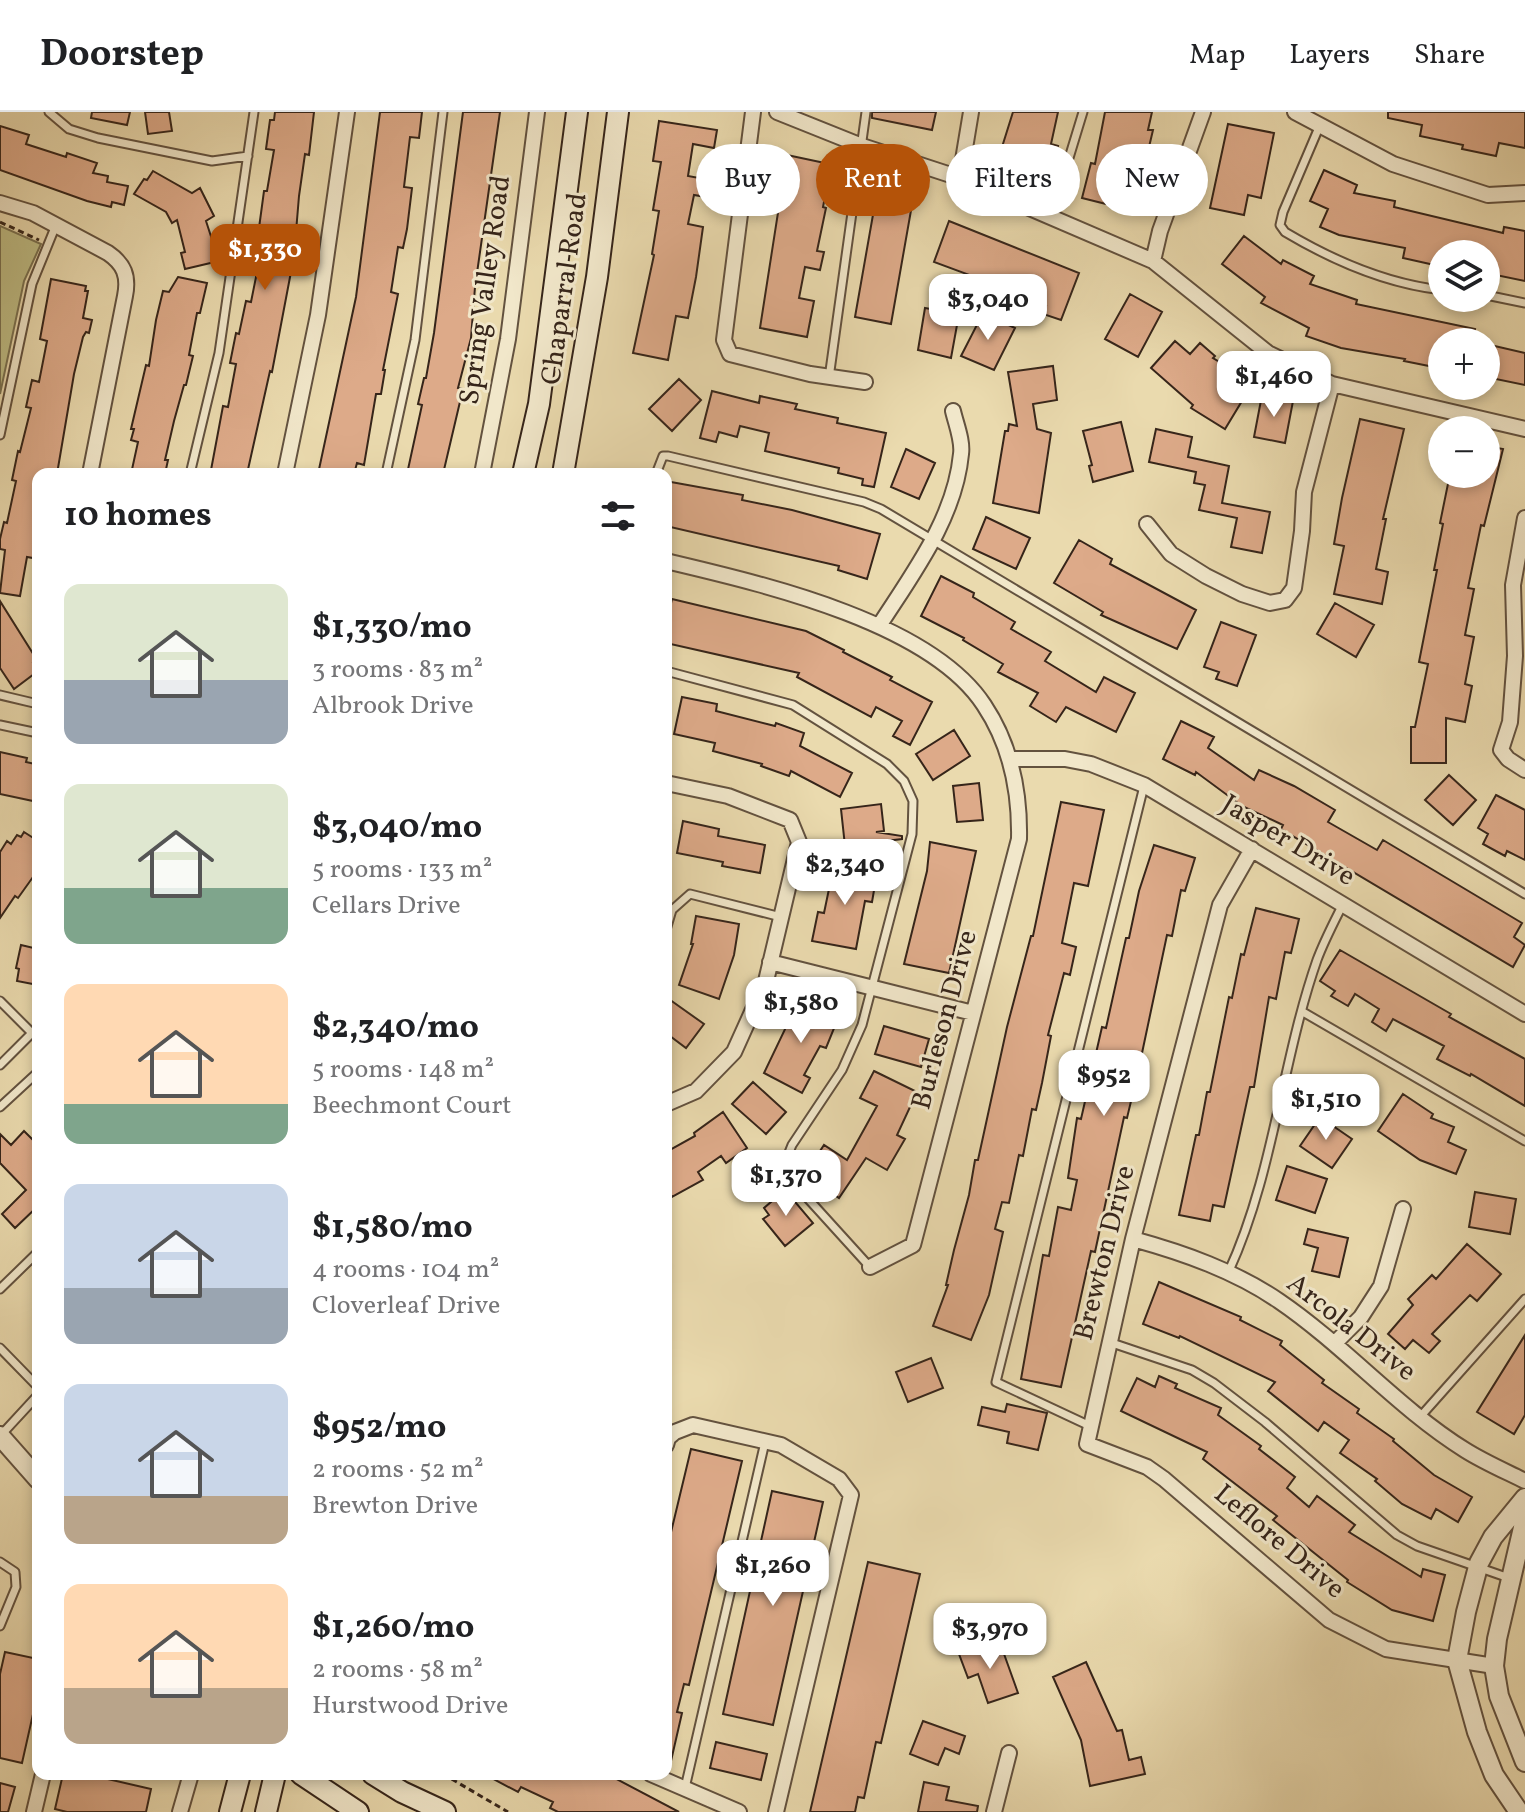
<!DOCTYPE html>
<html lang="en">
<head>
<meta charset="utf-8">
<style>
	:root { --surface:#fff; --page:#f6f6f6; --text:#202124; --muted:#757577; --line:#e0e0e0; --accent:#b45309 }
	body { margin:0; font-family:Vollkorn,serif; background:var(--page); color:var(--text); height:100vh; display:flex; flex-direction:column; font-size:30px; white-space:nowrap }
	* { box-sizing:border-box; margin:0 }
	p { font-size:26px; color:var(--muted) }
	.icon { flex:none; width:44px; height:44px; fill:none; stroke:currentColor; stroke-width:2; stroke-linecap:round; stroke-linejoin:round }
	.map { position:relative; flex:1; overflow:hidden }
	.panel { position:absolute; left:32px; top:356px; width:640px; height:1312px; display:flex; flex-direction:column; background:var(--surface); border-radius:16px; box-shadow:0 4px 12px #0003 }
	.panel>* { flex:none }
	.banner { position:absolute; left:696px; top:32px; width:708px; height:72px; display:flex; gap:16px }
	.buttons { position:absolute; left:1428px; top:128px; display:grid; gap:16px }
	.buttons a { display:grid; place-items:center; width:72px; height:72px; border-radius:50%; background:var(--surface); box-shadow:0 4px 12px #0003; font-size:40px }
	.price { position:absolute; translate:-50% -68px; padding:0 18px; border-radius:16px; background:#fff; color:#222; font-size:26px; line-height:52px; filter:drop-shadow(0 2px 4px #0008) }
	.price::after { content:''; position:absolute; left:50%; top:48px; width:24px; height:18px; margin-left:-12px; background:inherit; clip-path:polygon(0 0,100% 0,50% 100%) }
	.price.selected { background:var(--accent); color:#fff }
	ul { padding:0; list-style:none }
	li { display:flex; align-items:center; gap:24px; height:200px; padding:0 32px }
	li span { display:grid; place-items:center; flex:none; width:224px; height:160px; border-radius:16px; color:#555 }
	li>.icon { margin-inline-start:auto }
	span .icon { width:96px; height:96px; fill:#fffc; stroke-width:1 }
	li b { font-size:34px }
	h2 { display:flex; justify-content:space-between; align-items:center; height:96px; padding:0 32px; font-size:34px }
	.tag { padding:0 28px; border-radius:36px; background:var(--surface); box-shadow:0 4px 12px #0003; font-size:28px; line-height:72px }
	.tag.selected { background:var(--accent); color:#fff }
	header { display:flex; align-items:center; gap:48px; box-sizing:border-box; height:112px; padding:0 40px; background:var(--surface); border-bottom:2px solid var(--line) }
	header strong { font-size:38px }
	nav { display:flex; gap:44px; margin-inline-start:auto; font-size:28px }
	.map>svg:first-child { display:block }
	.green { fill:#bfbd85; stroke:#7a7150; stroke-width:2 }
	.building { fill:#ddaa89; stroke:#36251a; stroke-width:2 }
	.lines { fill:none; stroke-linecap:round; stroke-linejoin:round }
	.service-casing { stroke:#63523f; stroke-width:11 }
	.minor-casing { stroke:#63523f; stroke-width:18 }
	.tertiary-casing { stroke:#63523f; stroke-width:22 }
	.secondary-casing { stroke:#36251a; stroke-width:24 }
	.path { stroke:#36251a; stroke-width:3; stroke-dasharray:6 4; stroke-linecap:butt }
	.service { stroke:#f1e7ca; stroke-width:7 }
	.minor { stroke:#f1e7ca; stroke-width:14 }
	.tertiary { stroke:#f1e7ca; stroke-width:18 }
	.secondary { stroke:#f1e7ca; stroke-width:20 }
	.labels { text-anchor:middle; dominant-baseline:central; stroke-width:6; stroke-linejoin:round; paint-order:stroke }
	.street-label { font-size:28px; fill:#36251a; stroke:#f1e7ca }
</style>
</head>
<body>
<header>
<strong>Doorstep</strong>
<nav><a>Map</a><a>Layers</a><a>Share</a></nav>
</header>
<div class="map">
<svg width="1525" height="1700" viewBox="0 0 1525 1700">
	<rect width="100%" height="100%" fill="#eadaae"/>
	<filter id="stains"><feTurbulence type="fractalNoise" baseFrequency=".0025" numOctaves="4"/><feColorMatrix values="0 0 0 0 .2 0 0 0 0 .09 0 0 0 0 .02 0 0 0 .5 -.17"/></filter>
	<radialGradient id="worn" r=".72"><stop offset=".6" stop-color="#630" stop-opacity="0"/><stop offset="1" stop-color="#630" stop-opacity=".3"/></radialGradient>
	<path class="green" d="M0 114 41 132 24 169 0 282Z"/>
	<path class="building" d="M92 0H130L127 13 91 6Z
		M145 0H169L172 19 148 22Z
		M275 0H314L309 43 305 42 299 84 294 144 272 260 270 259 247 362H231L211 358 223 294 228 295 236 252 230 251 236 221 239 222 246 189 251 190 260 145 251 143 254 115 259 116 264 79H267L274 38 266 37 270 8H274Z
		M380 0H422L419 26 410 25 404 75 412 76 407 117 403 136 398 135 391 180 398 182 383 258H385L381 282H376L364 353 357 351 354 362H318L356 185Z
		M463 0H500L475 175 471 226 458 276 463 277 443 362H407L422 293 418 292 424 266H426L434 221Z
		M872 0H936L932 18 872 6Z
		M1013 0H1058L1051 32 1058 34 1050 59 1041 56 1039 64 997 51Z
		M1105 0H1152L1148 18H1153L1134 99 1082 86 1091 51 1095 52Z
		M1388 0H1525V36L1499 31 1496 44 1462 37 1463 33 1420 24 1422 13 1388 6Z
		M659 9 717 18 714 36 693 32 688 64 710 68 706 85 694 83 688 112 703 115 696 165 688 206 676 204 668 248 633 241 654 143 652 142 659 99 653 98 661 50 653 49Z
		M1228 12 1274 21 1261 86 1248 83 1244 103 1210 96Z
		M0 14 29 23 26 32 66 45 67 41 97 51 93 61 108 64 107 70 128 74 124 93 112 90 111 95 87 89 0 58Z
		M787 43 839 54 835 71 828 69 823 95 826 96 817 139 824 140 820 158 805 155 799 186 814 189 807 225 760 216Z
		M1324 58 1357 73 1354 81 1395 89 1394 95 1503 121 1504 115 1525 119V169L1486 161V142H1442L1439 154 1403 146 1405 136 1339 123 1320 115 1328 97 1310 89Z
		M153 59 192 81 200 76 214 104 206 109 219 149 185 157 181 141 185 140 177 108 172 111 166 100 134 82 144 67 147 68Z
		M877 80 913 87 891 212 855 205Z
		M949 109 1079 161 1061 208 1043 202 1046 194 1028 187 1029 185 934 150Z
		M1244 124 1281 152 1283 148 1314 164 1310 172 1357 188 1356 192 1475 217 1472 230H1442L1439 256 1404 249 1405 247 1341 236 1306 224 1309 216 1261 191 1265 185 1222 152Z
		M178 165 207 171 200 201H197L189 243 193 244 186 273H184L174 309 165 348H168L165 362H131L138 330 131 328 134 317H131L146 253 149 254 156 208 163 179 169 180Z
		M51 167 86 174 85 179H88L83 206 92 208 89 221 86 220 83 225 74 262 57 362H38V428L33 446 27 445 20 484 0 481 5 438 0 437V427L4 410 7 411 16 369 12 368 18 339 20 340 31 296 26 295 32 268 39 270 47 229 40 227Z
		M1130 182 1162 200 1138 245 1105 227Z
		M925 196 959 202 951 246 918 238Z
		M983 201 1015 216 994 258 961 244Z
		M1175 229 1190 242 1200 231 1215 244 1213 246 1236 260 1228 274 1245 284 1225 317 1191 296 1193 293 1151 256Z
		M1486 232 1525 241V273L1486 265Z
		M1053 254 1057 288 1033 292 1037 317 1051 321 1039 401 993 391 1005 319H1008L1009 312 1017 314 1008 260Z
		M679 267 701 288 672 319 649 297Z
		M712 279 759 291 760 284 797 292 795 297 838 306 837 311 886 321 874 375 862 373 863 367 838 361 839 356 765 339 769 321 740 314 737 325 719 320 716 330 700 326Z
		M1262 283 1293 289 1285 331 1254 325Z
		M1360 307 1404 317 1383 407H1386L1376 457 1388 460 1382 492 1334 482 1344 434 1334 432 1342 386Z
		M1121 310 1133 359 1093 370 1089 354 1092 353 1083 319Z
		M1156 317 1192 325 1188 345 1229 354 1222 391 1270 400 1262 441 1231 435 1237 406 1199 398 1205 373 1194 371 1196 360 1149 350Z
		M1486 334 1503 337 1484 414 1481 413 1468 476 1474 477 1465 523 1474 525 1465 572 1472 574 1465 610 1446 606V651H1411V615H1415L1428 552 1419 550 1437 458H1434L1443 412 1440 411 1450 362H1486Z
		M906 337 935 351 919 387 891 375Z
		M671 370 743 383 742 388 792 398 880 422 867 467 838 458 839 454 666 414Z
		M986 405 1030 426 1016 457 973 437Z
		M1079 428 1112 447 1110 452 1196 498 1177 537 1101 503 1103 500 1054 471Z
		M941 464 974 481 973 485 1015 510 1011 517 1051 540 1045 549 1096 580 1104 565 1135 581 1116 620 1066 595 1056 610 1030 594 1038 581 998 560 1003 552 963 528 964 526 921 504Z
		M672 487 806 519 844 538 843 540 892 565 890 568 932 590 910 633 893 624 902 609 876 595 871 605 797 565 799 561 666 531V512Z
		M0 489 37 548 33 551 38 559 14 577 0 556Z
		M1335 491 1374 513 1356 545 1317 522Z
		M1221 510 1256 523 1237 574 1216 567 1219 560 1204 555Z
		M682 585 717 592 716 599 775 614 776 611 804 621 800 634 852 661 840 685 791 659 789 664 761 654 762 652 713 639 715 631 674 622Z
		M1181 609 1214 625 1208 636 1254 668 1259 658 1294 674 1335 698 1328 710 1377 738 1383 728 1522 811 1514 825 1525 833 1513 855 1281 717 1283 713 1242 694 1196 660 1195 663 1163 647Z
		M954 618 970 644 933 668 916 642Z
		M0 640 27 646 26 650 35 652 34 656 38 657V686L34 685 33 689 0 682Z
		M1449 663 1476 688 1453 713 1425 688Z
		M979 671 983 708 957 710 953 674Z
		M1496 683 1525 698V748L1507 739 1505 744 1483 732 1488 722 1478 716Z
		M1061 690 1104 698 1088 774 1074 771 1062 831 1076 835 1070 863 1064 861 1048 923 1051 924 1042 971 1036 998 1032 997 1023 1044 1019 1043 1009 1091 1002 1090 995 1117 1003 1120 989 1183 971 1228 933 1214 948 1173H946L954 1138 969 1083 975 1048H978L1007 915 1031 824H1033Z
		M881 692 884 719 876 720 902 724V727L845 734 841 697Z
		M683 709 719 717 718 724 765 733 760 761 722 754 723 750 677 741Z
		M24 720 38 729V758L18 786 15 784 0 806V740L7 729 11 732 17 723 21 725Z
		M930 730 976 739 949 861 904 852 927 759Z
		M1154 733 1195 746 1185 779 1181 778 1172 824 1167 823 1138 960 1127 1006 1124 1005 1095 1140 1091 1139 1061 1275 1021 1267 1043 1143 1049 1144 1058 1095 1071 1098 1077 1068 1068 1066 1077 1006 1081 1007 1102 915 1106 916 1126 826H1129L1139 779Z
		M834 753 877 761 872 790 865 789 856 837 812 829 818 800 824 801Z
		M1256 796 1299 807 1291 841 1285 840 1276 887 1269 885 1254 975H1250L1224 1095 1213 1093 1210 1109 1179 1103 1196 1023H1199L1207 980H1210L1229 885 1232 886 1241 842 1244 843Z
		M696 804 739 812 734 843 719 887 679 873 693 832H691Z
		M21 833 38 837V873L17 869 19 857 16 856Z
		M1340 838 1451 902 1449 905 1525 947V994L1471 962 1470 964 1437 947 1444 934 1393 907 1386 919 1372 910 1379 897 1355 882 1348 894 1331 884 1335 879 1320 869Z
		M666 885 704 912 686 936 666 921Z
		M799 888 839 904 826 936 820 934 804 963 810 966 802 981 764 961Z
		M884 914 929 927 921 955 875 942Z
		M874 959 917 980 897 1023 905 1027 887 1058 866 1046 839 1086 805 1062 824 1033 847 1048 877 994 860 986Z
		M753 970 786 1000 766 1022 732 992Z
		M1403 982 1433 1002 1431 1006 1454 1015 1448 1030 1466 1038 1456 1062 1420 1048 1378 1019Z
		M723 1000 747 1036 726 1051 721 1044 698 1060 703 1068 672 1085 666 1074V1040L695 1024 694 1021Z
		M1320 1005 1352 1027 1332 1056 1300 1034Z
		M24 1019 38 1033V1094L15 1116 2 1102 26 1078 0 1051V1022L11 1033Z
		M1287 1054 1327 1067 1315 1101 1276 1088Z
		M785 1078 813 1111 785 1134 763 1107 769 1103 764 1096Z
		M1475 1080 1516 1087 1510 1122 1469 1115Z
		M1308 1117 1348 1126 1339 1165 1312 1159 1318 1136 1304 1132Z
		M1467 1132 1501 1162 1477 1189 1470 1183 1432 1222 1440 1229 1429 1241 1413 1228 1405 1237 1388 1222 1413 1193 1408 1187 1432 1163 1436 1167Z
		M1159 1170 1241 1205 1240 1208 1282 1229 1280 1233 1324 1268 1322 1271 1359 1297 1357 1301 1394 1327 1393 1329 1434 1363 1472 1385 1458 1410 1436 1397 1431 1407 1402 1392 1375 1369 1377 1367 1340 1341 1349 1328 1324 1310 1318 1319 1268 1279 1275 1270 1180 1224 1179 1226 1143 1212Z
		M1525 1223V1303L1514 1322 1477 1300Z
		M931 1246 943 1276 908 1290 896 1260Z
		M1159 1264 1177 1272 1175 1276 1221 1296 1218 1303 1261 1334 1259 1337 1295 1365 1287 1376 1309 1395 1317 1384 1355 1413 1349 1420 1421 1465 1423 1457 1445 1463 1433 1509 1392 1498 1347 1470 1348 1468 1273 1408 1277 1404 1203 1347 1207 1340 1121 1299 1137 1266 1155 1275Z
		M1007 1292 1047 1301 1038 1338 1007 1331 1009 1320 978 1313 982 1295 1005 1300Z
		M691 1337 742 1349 689 1573 684 1572 677 1600 682 1601 671 1649H666V1441Z
		M772 1379 823 1390 773 1613 723 1602Z
		M868 1450 920 1462 894 1575 881 1631 876 1630 864 1686 858 1685 855 1700H810Z
		M999 1528 1018 1581 988 1591 978 1562 968 1566 959 1542Z
		M5 1540 38 1547V1580L22 1651 0 1646V1562Z
		M1086 1550 1117 1619 1122 1618 1129 1648 1141 1645 1145 1662 1090 1674 1081 1628 1053 1565Z
		M923 1609 965 1624 959 1642 945 1636 938 1653 910 1642Z
		M716 1630 767 1642 761 1668 710 1656Z
		M63 1662H86L151 1677 146 1700H67L55 1697Z
		M484 1662H607L679 1700H558L550 1696 553 1690 521 1675 518 1680Z
		M924 1670 949 1675 946 1688 978 1694 977 1700H918Z
		M0 1671 15 1675 8 1700H0Z"/>
	<g class="lines">
		<defs>
			<path id="service" d="M49 0 69 17 98 26 212 49 248 44
				M1320 13 1283 100 1280 113 1285 120C1332 148 1388 172 1442 178
				M1051 105 1083 0
				M1486 183 1525 191
				M829 266 866 0
				M0 323 32 172 56 113
				M190 362 219 241 254 0
				M386 362 415 228 443 0
				M656 362 663 344H668L864 390 881 397 1525 782
				M666 559 793 593 887 652 904 669 913 689 912 722 862 913 842 958 792 1033 782 1058 870 1155
				M0 583 38 592
				M0 613 38 621
				M666 818 672 798 690 782 781 805
				M0 889 32 921
				M1303 900 1525 1029
				M0 953 38 915
				M0 995 38 960
				M1228 1161C1274 1062 1281 951 1317 848 1324 829 1334 810 1343 792
				M0 1177 38 1140
				M1109 1230 1192 1258 1214 1271 1265 1310 1397 1423 1417 1434 1509 1466
				M0 1236 38 1275
				M1420 1305 1525 1187
				M1090 1314 996 1270 1144 674
				M1 1323 38 1283
				M0 1450 15 1460 16 1475 0 1514
				M685 1676 765 1330"/>
			<path id="minor" d="M753 0 724 228 730 242 810 262 865 270
				M777 0 862 34 960 66 1153 149 1268 241 1332 272 1525 317
				M1295 0 1393 52 1488 83 1525 81
				M960 66 971 0
				M0 91 33 101 108 141C124 152 129 164 125 184L90 362
				M1153 149 1160 119 1203 0
				M285 362 318 203 347 0
				M482 362 508 227 537 0
				M1525 406 1513 473 1515 544 1510 610 1501 638 1508 647 1525 658
				M1147 412 1171 442 1206 464 1242 482 1270 491 1285 488 1294 476 1302 419 1304 380 1332 272
				M666 449C758 471 929 509 984 593 1010 632 1020 680 1019 727L913 1133 870 1155
				M879 514C913 461 955 406 961 342 963 329 956 312 953 299
				M1010 647H1065L1091 652 1144 673 1525 902
				M666 671 728 684 790 708 799 730 766 869 734 940 696 979 666 992
				M1252 737 1220 793 1133 1127 1087 1332 1147 1355 1164 1367 1329 1508 1386 1537 1494 1554
				M770 850 973 901
				M1133 1127C1184 1141 1235 1159 1279 1189 1345 1234 1399 1297 1465 1338 1484 1350 1505 1359 1525 1369
				M1335 1231 1361 1205 1381 1174 1403 1097
				M666 1333 668 1326 675 1320 693 1313 781 1333 839 1367 851 1383 776 1700
				M651 1662 739 1700
				M34 1700 43 1662
				M180 1700 191 1662
				M994 1700 1009 1641"/>
			<path id="tertiary" d="M0 1324 38 1367
				M1525 1407 1497 1527 1494 1554 1499 1584 1525 1650
				M1519 1700 1494 1663 1477 1620 1457 1548 1466 1500 1479 1451 1493 1425 1525 1386"/>
			<path id="secondary" d="M523 362 539 292 577 0
				M563 362 597 165 618 0
				M301 1662 358 1700
				M373 1662 402 1680 445 1700
				M230 1700 240 1662
				M266 1700 275 1662"/>
		</defs>
		<use href="#service" class="service-casing"/>
		<use href="#minor" class="minor-casing"/>
		<use href="#tertiary" class="tertiary-casing"/>
		<use href="#secondary" class="secondary-casing"/>
		<path class="path" d="M0 110 39 128
			M443 1662 508 1700"/>
		<use href="#service" class="service"/>
		<use href="#minor" class="minor"/>
		<use href="#tertiary" class="tertiary"/>
		<use href="#secondary" class="secondary"/>
	</g>
	<g class="labels">
		<g class="street-label">
			<text transform="translate(565 177) rotate(-82)">Chaparral Road</text>
			<text transform="translate(486 178) rotate(-82)">Spring Valley Road</text>
			<text transform="translate(1288 729) rotate(31)">Jasper Drive</text>
			<text transform="translate(945 908) rotate(-75)">Burleson Drive</text>
			<text transform="translate(1105 1141) rotate(-76)">Brewton Drive</text>
			<text transform="translate(1351 1216) rotate(38)">Arcola Drive</text>
			<text transform="translate(1279 1430) rotate(40)">Leflore Drive</text>
		</g>
	</g>
	<rect width="100%" height="100%" filter="url(#stains)"/>
	<rect width="100%" height="100%" fill="url(#worn)"/>
</svg>
<div class="buttons">
<a><svg class="icon" aria-label="layers" viewBox="0 0 24 24"><path d="M12 4l9 5-9 5-9-5zM3 14l9 5 9-5"/></svg></a>
<a>+</a>
<a>−</a>
</div>
<b class="price selected" style="left:265px;top:180px">$1,330</b>
<b class="price" style="left:988px;top:230px">$3,040</b>
<b class="price" style="left:1274px;top:307px">$1,460</b>
<b class="price" style="left:845px;top:795px">$2,340</b>
<b class="price" style="left:801px;top:933px">$1,580</b>
<b class="price" style="left:1104px;top:1006px">$952</b>
<b class="price" style="left:1326px;top:1030px">$1,510</b>
<b class="price" style="left:786px;top:1106px">$1,370</b>
<b class="price" style="left:773px;top:1496px">$1,260</b>
<b class="price" style="left:990px;top:1559px">$3,970</b>
<div class="banner">
<a class="tag">Buy</a>
<a class="tag selected">Rent</a>
<a class="tag">Filters</a>
<a class="tag">New</a>
</div>
<section class="panel">
<h2>10 homes<svg class="icon" aria-label="filters" viewBox="0 0 24 24"><path d="M4 7h16M4 17h16"/><circle cx="9" cy="7" r="2"/><circle cx="15" cy="17" r="2"/></svg></h2>
<ul>
<li><span style="background:linear-gradient(#dfe7d0 60%,#9aa5b1 0)"><svg class="icon" aria-label="home" viewBox="0 0 24 24"><path d="M3 11l9-7 9 7M6 9v11h12V9"/></svg></span><div><b>$1,330/mo</b><p>3 rooms · 83 m²</p><p>Albrook Drive</p></div></li>
<li><span style="background:linear-gradient(#dfe7d0 65%,#7fa58c 0)"><svg class="icon" aria-label="home" viewBox="0 0 24 24"><path d="M3 11l9-7 9 7M6 9v11h12V9"/></svg></span><div><b>$3,040/mo</b><p>5 rooms · 133 m²</p><p>Cellars Drive</p></div></li>
<li><span style="background:linear-gradient(#ffd9b3 75%,#7fa58c 0)"><svg class="icon" aria-label="home" viewBox="0 0 24 24"><path d="M3 11l9-7 9 7M6 9v11h12V9"/></svg></span><div><b>$2,340/mo</b><p>5 rooms · 148 m²</p><p>Beechmont Court</p></div></li>
<li><span style="background:linear-gradient(#c9d6e8 65%,#9aa5b1 0)"><svg class="icon" aria-label="home" viewBox="0 0 24 24"><path d="M3 11l9-7 9 7M6 9v11h12V9"/></svg></span><div><b>$1,580/mo</b><p>4 rooms · 104 m²</p><p>Cloverleaf Drive</p></div></li>
<li><span style="background:linear-gradient(#c9d6e8 70%,#b9a48a 0)"><svg class="icon" aria-label="home" viewBox="0 0 24 24"><path d="M3 11l9-7 9 7M6 9v11h12V9"/></svg></span><div><b>$952/mo</b><p>2 rooms · 52 m²</p><p>Brewton Drive</p></div></li>
<li><span style="background:linear-gradient(#ffd9b3 65%,#b9a48a 0)"><svg class="icon" aria-label="home" viewBox="0 0 24 24"><path d="M3 11l9-7 9 7M6 9v11h12V9"/></svg></span><div><b>$1,260/mo</b><p>2 rooms · 58 m²</p><p>Hurstwood Drive</p></div></li>
</ul>
</section>
</div>
</body>
</html>
